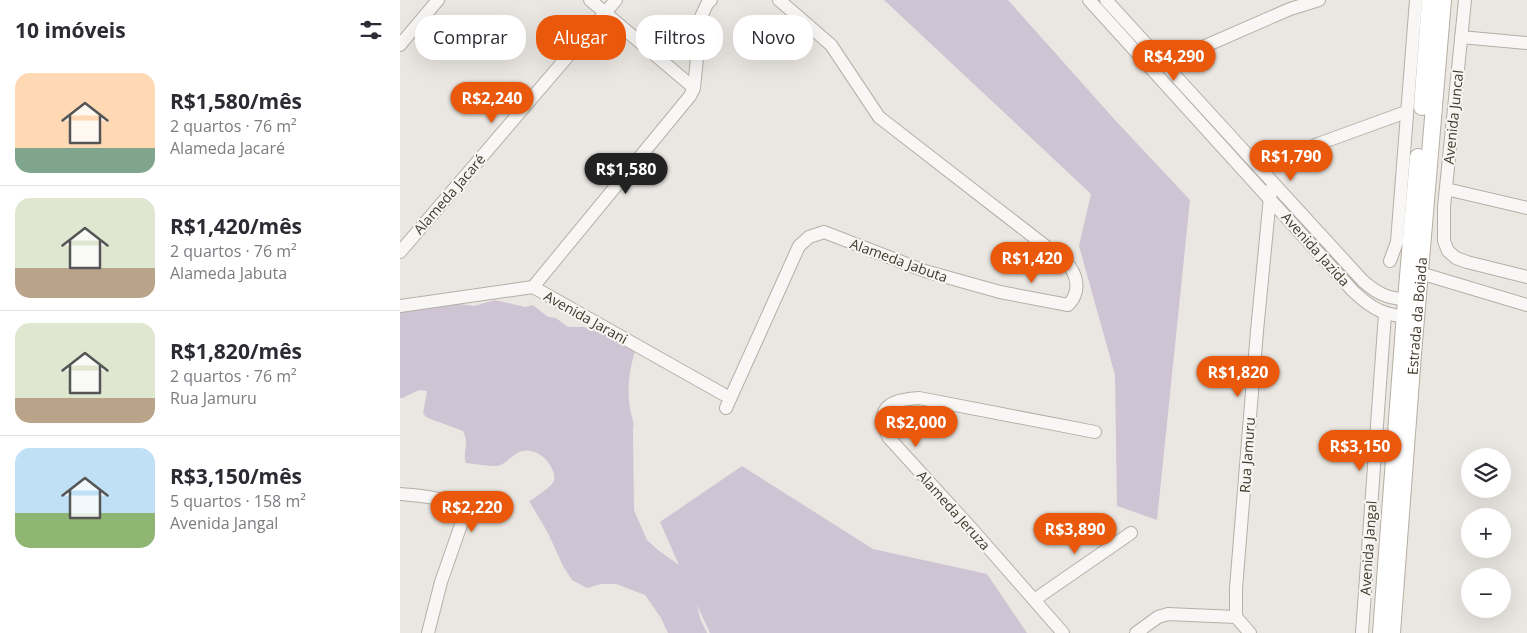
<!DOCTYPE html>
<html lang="pt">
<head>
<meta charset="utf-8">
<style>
	:root { --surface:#fff; --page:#f7f7f7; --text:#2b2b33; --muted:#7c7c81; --line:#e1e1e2; --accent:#ea580c }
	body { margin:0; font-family:"Open Sans",sans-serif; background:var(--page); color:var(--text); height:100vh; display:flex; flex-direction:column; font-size:19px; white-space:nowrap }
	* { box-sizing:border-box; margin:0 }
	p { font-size:16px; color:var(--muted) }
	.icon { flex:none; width:28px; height:28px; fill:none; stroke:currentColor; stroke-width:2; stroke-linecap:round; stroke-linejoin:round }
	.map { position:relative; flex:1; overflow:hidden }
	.panel { display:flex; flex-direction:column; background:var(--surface); width:400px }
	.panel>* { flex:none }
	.guide { position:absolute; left:15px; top:15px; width:475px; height:45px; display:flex; gap:10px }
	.fabs { position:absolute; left:1061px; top:448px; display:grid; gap:10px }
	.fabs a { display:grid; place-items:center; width:50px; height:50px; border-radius:50%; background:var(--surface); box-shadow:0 5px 20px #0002; font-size:25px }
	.price { position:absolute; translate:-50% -42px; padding:0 11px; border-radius:18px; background:var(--accent); color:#fff; font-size:16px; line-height:32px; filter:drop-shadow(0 1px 2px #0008) }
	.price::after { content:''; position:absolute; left:50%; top:30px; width:15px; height:11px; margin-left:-8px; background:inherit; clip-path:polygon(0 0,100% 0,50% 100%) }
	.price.current { background:#222; color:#fff }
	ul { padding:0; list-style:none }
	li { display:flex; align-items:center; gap:15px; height:125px; padding:0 15px }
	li+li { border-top:1px solid var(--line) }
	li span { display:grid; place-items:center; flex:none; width:140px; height:100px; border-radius:15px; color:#555 }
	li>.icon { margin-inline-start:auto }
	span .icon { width:60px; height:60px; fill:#fffc; stroke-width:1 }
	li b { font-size:21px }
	h2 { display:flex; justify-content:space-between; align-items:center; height:60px; padding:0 15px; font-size:21px }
	.chip { padding:0 18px; border-radius:20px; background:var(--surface); box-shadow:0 5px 20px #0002; font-size:18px; line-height:45px }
	.chip.current { background:var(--accent); color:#fff }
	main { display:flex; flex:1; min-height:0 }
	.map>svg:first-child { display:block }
	.green { fill:#cfc4d3 }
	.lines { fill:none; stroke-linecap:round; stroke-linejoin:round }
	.minor-casing { stroke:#b4afa7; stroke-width:14 }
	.major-casing { stroke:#b5aea2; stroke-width:18 }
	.minor { stroke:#f8f7f5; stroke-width:12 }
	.major { stroke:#fff; stroke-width:16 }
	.labels { text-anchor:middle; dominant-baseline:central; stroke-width:4; stroke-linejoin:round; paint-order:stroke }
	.street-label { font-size:14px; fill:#41392b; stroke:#f7f5f2 }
</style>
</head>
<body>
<main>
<section class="panel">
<h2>10 imóveis<svg class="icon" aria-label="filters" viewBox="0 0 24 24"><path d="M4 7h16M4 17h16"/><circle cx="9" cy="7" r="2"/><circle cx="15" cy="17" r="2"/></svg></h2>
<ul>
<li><span style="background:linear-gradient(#ffd9b3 75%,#7fa58c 0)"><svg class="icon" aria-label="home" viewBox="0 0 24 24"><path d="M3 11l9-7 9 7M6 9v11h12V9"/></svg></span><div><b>R$1,580/mês</b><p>2 quartos · 76 m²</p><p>Alameda Jacaré</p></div></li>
<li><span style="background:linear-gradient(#dfe7d0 70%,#b9a48a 0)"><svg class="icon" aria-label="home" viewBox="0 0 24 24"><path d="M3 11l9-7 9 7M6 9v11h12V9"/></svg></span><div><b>R$1,420/mês</b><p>2 quartos · 76 m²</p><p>Alameda Jabuta</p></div></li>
<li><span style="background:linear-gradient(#dfe7d0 75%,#b9a48a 0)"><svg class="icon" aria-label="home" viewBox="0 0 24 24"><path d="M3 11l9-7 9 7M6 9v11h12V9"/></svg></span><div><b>R$1,820/mês</b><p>2 quartos · 76 m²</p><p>Rua Jamuru</p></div></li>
<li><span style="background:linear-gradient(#bfe0f5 65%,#8fb573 0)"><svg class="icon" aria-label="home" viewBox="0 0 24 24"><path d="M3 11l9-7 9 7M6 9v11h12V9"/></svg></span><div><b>R$3,150/mês</b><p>5 quartos · 158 m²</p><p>Avenida Jangal</p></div></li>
</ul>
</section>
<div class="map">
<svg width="1127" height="633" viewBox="0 0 1127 633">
	<rect width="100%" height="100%" fill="#eae7e2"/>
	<path class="green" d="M484 0H608L715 120 790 200 757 520 717 506 715 375 679 246 691 194Z
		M95 300 125 307 133 305 148 317 156 318 168 327H184L222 340 236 349C229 368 227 389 230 409 231 416 235 422 233 429L234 510 247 540 258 550 279 565 260 522 342 466 473 549 587 574 627 633H310L297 605 300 618 307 633H268L261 618 245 595 216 584H201L187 588 172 580 163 566 148 533 129 501C132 500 149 488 151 485 155 481 155 476 153 471 147 455 128 443 113 456 107 460 104 465 97 466 87 466 76 464 66 463 62 451 70 446 63 431L28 418 23 414 27 391 19 390 2 398H0V306L40 301 74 306Z"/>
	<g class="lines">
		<defs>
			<path id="minor" d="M190 0 294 88
				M689 0 953 291C973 310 985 316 1013 317
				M706 0 963 281C981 297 991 299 1015 300
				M1065 0 1044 207V241L1048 251 1056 258 1067 262 1127 277
				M1061 37 1127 43
				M0 45 38 0
				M764 64 890 9 919 0
				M860 169 918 144 1006 112
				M1046 189 1127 208
				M0 252 216 0
				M990 261 997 242 1016 0
				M1020 273 1127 305
				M133 287 290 96 294 88 301 17 307 4 311 0
				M0 306 133 287 330 398
				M326 408 399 246 409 237 424 232 525 271 600 292 668 305C681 292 678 275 666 262L479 117 431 45 379 0
				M0 494C16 496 62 496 63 519L41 582 28 633
				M634 600 731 533
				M663 633 571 528 489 438C487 434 484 428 483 423 480 401 504 399 519 398L695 432
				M736 633 758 617 768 614 836 617
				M850 633 836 617V588L857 331 870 197 873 183
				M962 633 985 314"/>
			<g id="major">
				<path d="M1022 107 1030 0"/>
				<path d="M981 633 1006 300 1018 157"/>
				<path id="s1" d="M992 633 1013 354 1043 0"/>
			</g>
		</defs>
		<use href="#minor" class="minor-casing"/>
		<use href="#major" class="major-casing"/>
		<use href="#minor" class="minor"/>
		<use href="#major" class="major"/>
	</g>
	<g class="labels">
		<g class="street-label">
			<text transform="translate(1053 117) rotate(-84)">Avenida Juncal</text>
			<text transform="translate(49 194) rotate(-49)">Alameda Jacaré</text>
			<text transform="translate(916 249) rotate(48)">Avenida Jazida</text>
			<text transform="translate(499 260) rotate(20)">Alameda Jabuta</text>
			<text stroke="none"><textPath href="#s1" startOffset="318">Estrada da Boiada</textPath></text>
			<text transform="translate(186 317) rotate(29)">Avenida Jarani</text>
			<text transform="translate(847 455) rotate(-86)">Rua Jamuru</text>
			<text transform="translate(554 510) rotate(48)">Alameda Jeruza</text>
			<text transform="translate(968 548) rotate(-86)">Avenida Jangal</text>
		</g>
	</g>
</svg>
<div class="fabs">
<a><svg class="icon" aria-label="layers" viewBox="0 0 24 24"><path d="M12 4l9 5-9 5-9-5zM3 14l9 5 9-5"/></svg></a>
<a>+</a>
<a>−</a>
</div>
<b class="price" style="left:774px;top:82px">R$4,290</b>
<b class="price" style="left:92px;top:124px">R$2,240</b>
<b class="price" style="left:891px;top:182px">R$1,790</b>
<b class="price current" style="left:226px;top:195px">R$1,580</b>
<b class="price" style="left:632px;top:284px">R$1,420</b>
<b class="price" style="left:838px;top:398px">R$1,820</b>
<b class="price" style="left:516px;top:448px">R$2,000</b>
<b class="price" style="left:960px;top:472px">R$3,150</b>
<b class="price" style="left:72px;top:533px">R$2,220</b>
<b class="price" style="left:675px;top:555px">R$3,890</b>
<div class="guide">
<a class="chip">Comprar</a>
<a class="chip current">Alugar</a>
<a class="chip">Filtros</a>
<a class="chip">Novo</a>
</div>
</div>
</main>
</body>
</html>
